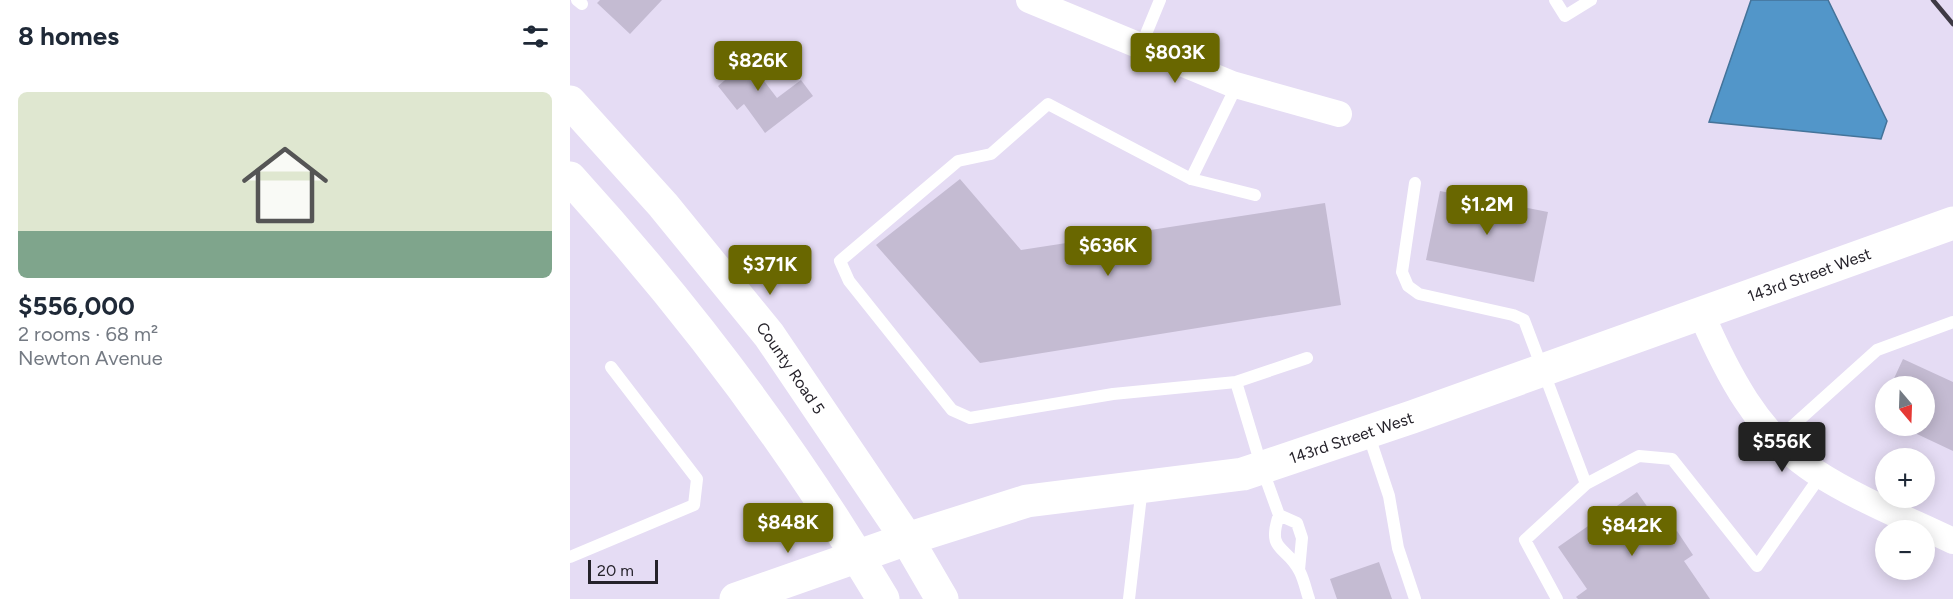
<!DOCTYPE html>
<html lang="en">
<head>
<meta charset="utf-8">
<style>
	:root { --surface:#fff; --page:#f2f2f3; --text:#1f2937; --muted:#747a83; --accent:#696700 }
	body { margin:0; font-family:Figtree,sans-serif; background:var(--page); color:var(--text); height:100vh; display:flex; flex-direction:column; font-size:22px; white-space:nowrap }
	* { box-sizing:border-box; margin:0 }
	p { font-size:20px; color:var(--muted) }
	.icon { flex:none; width:33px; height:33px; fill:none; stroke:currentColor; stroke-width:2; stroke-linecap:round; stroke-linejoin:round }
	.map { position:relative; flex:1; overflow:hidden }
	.side { display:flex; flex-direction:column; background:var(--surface); width:570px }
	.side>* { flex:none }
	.needle { width:39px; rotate:161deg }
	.buttons { position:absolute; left:1305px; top:376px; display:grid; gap:12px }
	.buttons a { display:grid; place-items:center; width:60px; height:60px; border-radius:50%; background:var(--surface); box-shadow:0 3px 15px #0003; font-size:30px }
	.scale { position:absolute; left:18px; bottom:15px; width:70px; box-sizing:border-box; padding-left:6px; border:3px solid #25222a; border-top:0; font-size:16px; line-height:21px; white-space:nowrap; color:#25222a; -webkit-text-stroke:4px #e5dcf4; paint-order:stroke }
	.price { position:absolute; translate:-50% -51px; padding:0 14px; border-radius:6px; background:var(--accent); color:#fff; font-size:20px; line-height:39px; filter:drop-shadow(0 2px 3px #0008) }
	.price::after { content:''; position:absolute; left:50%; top:36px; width:18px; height:14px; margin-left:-9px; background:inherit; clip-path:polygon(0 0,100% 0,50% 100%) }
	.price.on { background:#222; color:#fff }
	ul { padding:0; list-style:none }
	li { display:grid; align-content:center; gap:12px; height:318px; padding:0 18px }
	li span { display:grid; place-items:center; height:186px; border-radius:9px; color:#555 }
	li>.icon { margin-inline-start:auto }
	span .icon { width:108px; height:108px; fill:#fffc; stroke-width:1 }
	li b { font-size:26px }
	h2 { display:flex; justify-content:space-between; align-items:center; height:72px; padding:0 18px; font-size:26px }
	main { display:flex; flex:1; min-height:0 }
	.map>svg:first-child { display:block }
	.water { fill:#5296c9; stroke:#447399; stroke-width:1.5 }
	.building { fill:#c4bbd2 }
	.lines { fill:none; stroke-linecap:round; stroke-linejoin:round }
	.lane { stroke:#fff; stroke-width:12 }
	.street { stroke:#fff; stroke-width:26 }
	.secondary { stroke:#fff; stroke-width:33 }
	.rail { stroke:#3e3a44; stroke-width:4.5 }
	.labels { text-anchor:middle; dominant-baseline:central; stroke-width:4.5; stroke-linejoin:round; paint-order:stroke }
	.street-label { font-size:16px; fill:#25222a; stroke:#e5dcf4 }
</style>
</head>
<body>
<main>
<section class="side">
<h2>8 homes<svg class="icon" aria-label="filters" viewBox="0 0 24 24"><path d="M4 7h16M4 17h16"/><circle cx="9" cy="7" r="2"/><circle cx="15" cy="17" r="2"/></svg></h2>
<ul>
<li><span style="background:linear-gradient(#dfe7d0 75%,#7fa58c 0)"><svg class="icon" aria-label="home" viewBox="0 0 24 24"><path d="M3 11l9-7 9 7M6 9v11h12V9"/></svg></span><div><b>$556,000</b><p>2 rooms · 68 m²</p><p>Newton Avenue</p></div></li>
</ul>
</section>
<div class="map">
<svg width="1383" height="599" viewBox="0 0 1383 599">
	<rect width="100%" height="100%" fill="#e5dcf4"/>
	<path class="water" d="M1181 0H1258L1317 121 1311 139 1139 122Z"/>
	<path class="building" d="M30 0H92L60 34 27 3Z
		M169 48 207 98 231 80 243 96 195 133 174 104 167 110 148 86 155 80 145 67Z
		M390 179 451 250 755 203 771 305 410 363 306 245Z
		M870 191 978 212 964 282 856 260Z
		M1333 359 1383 382V451L1330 426H1354V387H1320Z
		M1316 397V419L1307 415Z
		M1067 492 1090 525 1094 523 1102 535 1107 531 1123 555 1114 561 1140 599H1008L1006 597 1017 589 988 547Z
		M809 562 822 599H767L760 579Z"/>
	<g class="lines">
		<path class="lane" d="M7 0 12 4
			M985 0 995 16 1021 0
			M571 46 590 0
			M667 85 621 179 478 104 421 154 388 161 270 261 279 281 382 410 400 418 543 394 666 382 737 358
			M621 179 685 195
			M845 183 832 272 838 286 849 294 943 315 954 320 1016 484 955 540 987 599
			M666 382 692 468 709 515C696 553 717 545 730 572 734 580 736 590 739 599
			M798 433 819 496 828 548 845 599
			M1208 439 1307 350 1383 322
			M1016 484 1069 456 1102 459 1187 566 1251 475
			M709 515 727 523 732 538 729 570
			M0 557 124 505 127 479 41 367
			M559 599 572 487"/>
		<path class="street" d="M459 0 662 84 769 114
			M1131 313C1156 371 1188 435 1244 471 1287 499 1337 519 1383 541"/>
		<g class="secondary">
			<path id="s1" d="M0 102 93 205 199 335 337 539 372 599"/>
			<path d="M0 178C118 308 224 448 313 599"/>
			<path id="s2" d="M166 599 337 539 457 501 673 474 842 417 1383 223"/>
		</g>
		<path class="rail" d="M1363 0 1383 24"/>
	</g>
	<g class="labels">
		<g class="street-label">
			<text stroke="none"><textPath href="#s2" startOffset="1125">143rd Street West</textPath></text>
			<text stroke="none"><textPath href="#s1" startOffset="346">County Road 5</textPath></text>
			<text stroke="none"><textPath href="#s2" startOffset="639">143rd Street West</textPath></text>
		</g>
	</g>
</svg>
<div class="buttons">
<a><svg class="needle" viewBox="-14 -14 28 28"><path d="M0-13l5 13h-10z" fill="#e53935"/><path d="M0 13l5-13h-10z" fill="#747a83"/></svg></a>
<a>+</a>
<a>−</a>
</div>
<div class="scale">20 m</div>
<b class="price" style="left:605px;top:84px">$803K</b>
<b class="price" style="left:188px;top:92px">$826K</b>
<b class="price" style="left:917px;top:236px">$1.2M</b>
<b class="price" style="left:538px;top:277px">$636K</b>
<b class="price" style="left:200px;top:296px">$371K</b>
<b class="price on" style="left:1212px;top:473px">$556K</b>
<b class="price" style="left:218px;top:554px">$848K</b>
<b class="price" style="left:1062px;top:557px">$842K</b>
</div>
</main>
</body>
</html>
